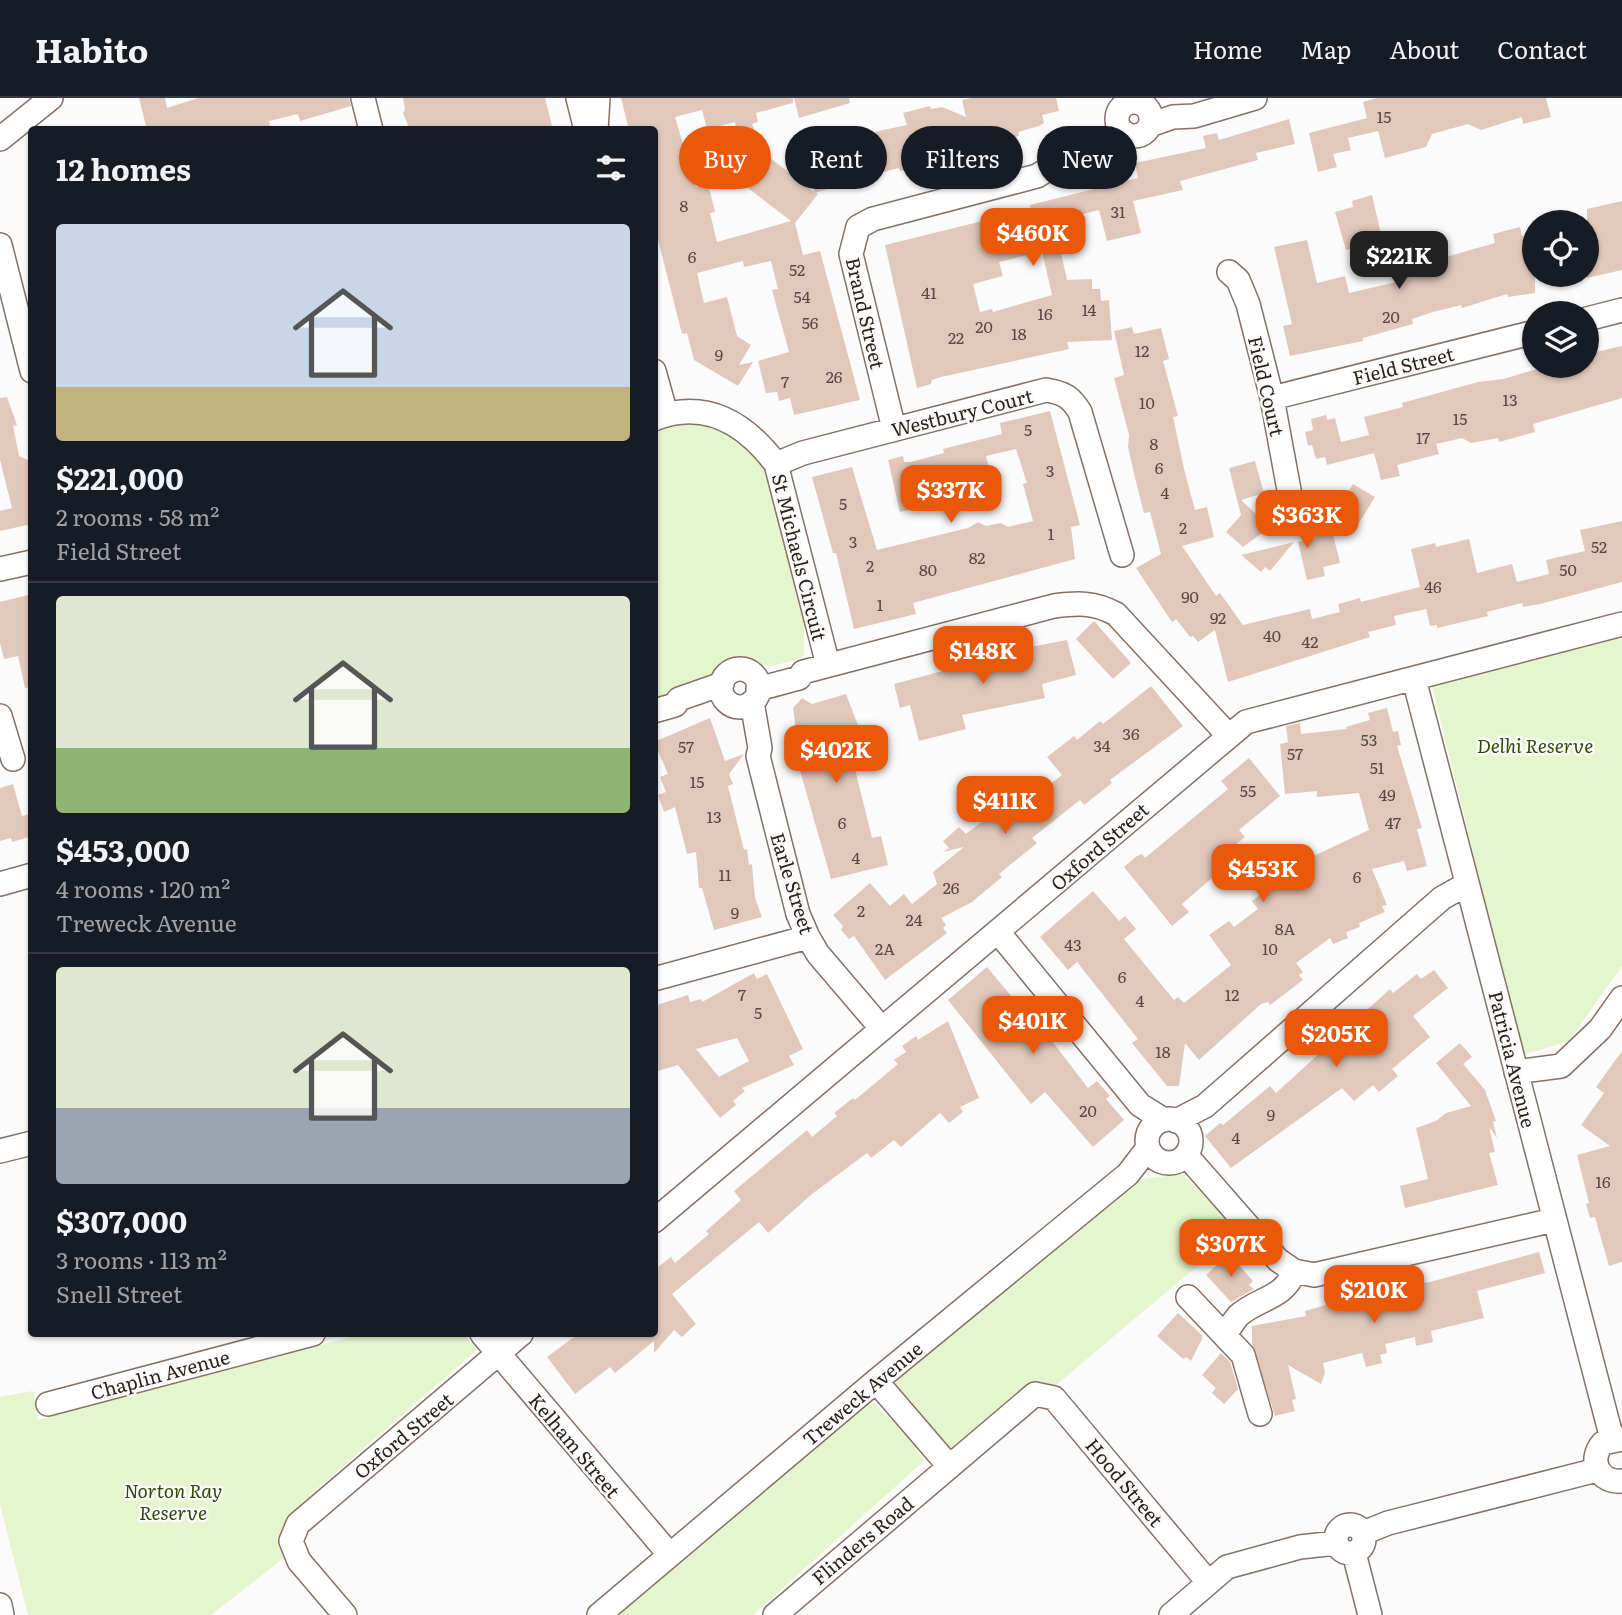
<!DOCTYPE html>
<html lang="en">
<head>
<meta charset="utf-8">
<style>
	:root { --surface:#171b24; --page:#242831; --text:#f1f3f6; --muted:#9ea1a6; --line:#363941; --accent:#ea580c }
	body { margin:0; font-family:Literata,serif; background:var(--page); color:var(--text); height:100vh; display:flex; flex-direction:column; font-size:26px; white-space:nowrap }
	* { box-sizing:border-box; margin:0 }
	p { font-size:23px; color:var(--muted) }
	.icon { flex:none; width:38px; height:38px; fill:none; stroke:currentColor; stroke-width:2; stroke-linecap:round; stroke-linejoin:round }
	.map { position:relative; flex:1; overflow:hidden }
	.panel { position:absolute; left:28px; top:28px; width:630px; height:1211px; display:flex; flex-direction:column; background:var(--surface); border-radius:7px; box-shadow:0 2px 5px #0004 }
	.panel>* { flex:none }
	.top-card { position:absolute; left:679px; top:28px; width:665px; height:63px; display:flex; gap:14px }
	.buttons { position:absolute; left:1522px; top:112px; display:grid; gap:14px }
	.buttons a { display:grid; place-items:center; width:77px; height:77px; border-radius:50%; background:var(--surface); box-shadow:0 2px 5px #0004; font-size:35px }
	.price { position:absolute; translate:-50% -60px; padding:0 16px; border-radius:14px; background:var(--accent); color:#fff; font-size:23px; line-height:46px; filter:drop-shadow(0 2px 4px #0008) }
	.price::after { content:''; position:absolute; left:50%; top:42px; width:21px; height:16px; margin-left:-10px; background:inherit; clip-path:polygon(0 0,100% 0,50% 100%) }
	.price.on { background:#222; color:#fff }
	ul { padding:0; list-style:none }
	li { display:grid; align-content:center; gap:14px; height:371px; padding:0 28px }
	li+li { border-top:2px solid var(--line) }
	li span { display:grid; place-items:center; height:217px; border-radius:7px; color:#555 }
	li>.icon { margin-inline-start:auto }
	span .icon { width:126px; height:126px; fill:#fffc; stroke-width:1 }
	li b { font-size:30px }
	h2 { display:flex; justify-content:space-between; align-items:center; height:84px; padding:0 28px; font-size:30px }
	.chip { padding:0 24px; border-radius:32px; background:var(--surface); box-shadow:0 2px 5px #0004; font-size:24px; line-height:63px }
	.chip.on { background:var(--accent); color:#fff }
	header { display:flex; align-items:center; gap:42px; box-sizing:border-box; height:98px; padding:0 35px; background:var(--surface); border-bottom:2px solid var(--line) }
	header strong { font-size:33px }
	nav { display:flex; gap:38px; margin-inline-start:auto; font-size:24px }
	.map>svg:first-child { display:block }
	.green { fill:#e5f5cd }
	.building { fill:#e1c8bb; fill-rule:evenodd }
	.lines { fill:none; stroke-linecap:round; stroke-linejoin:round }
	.minor-casing { stroke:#877065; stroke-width:26 }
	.minor { stroke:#fff; stroke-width:23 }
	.labels { text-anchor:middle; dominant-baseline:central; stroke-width:5; stroke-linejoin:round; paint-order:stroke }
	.number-label { font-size:16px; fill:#574943 }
	.street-label { font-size:19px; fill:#291f1b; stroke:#fbfbfb }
	.park-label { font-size:19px; font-style:italic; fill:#354705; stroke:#fbfbfb }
</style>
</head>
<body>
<header>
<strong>Habito</strong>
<nav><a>Home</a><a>Map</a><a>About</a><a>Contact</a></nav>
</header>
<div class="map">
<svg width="1622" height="1517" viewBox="0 0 1622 1517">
	<rect width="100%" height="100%" fill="#fbfbfb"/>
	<path class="green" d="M695 323C727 332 749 342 766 372L804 517V556L799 561 772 568 733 565 699 588 655 600V332Z
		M1622 535V868L1569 943 1523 957 1431 584Z
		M1183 1076 1239 1133 1056 1287 1031 1290 951 1354 887 1283 1136 1082Z
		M362 1236H464L477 1252 303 1403 284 1428V1460L211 1517H28L0 1406V1299L33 1293 38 1322Z
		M870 1301 909 1340 924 1363 753 1517H617Z"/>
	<path class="building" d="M139 0H165L167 10 198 0H349L351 8 300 23 298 16 269 23 270 28 254 32H147Z
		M403 0H545L553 32H410L403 15 405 11Z
		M621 0H793V5L756 15 758 24 752 26 754 31 737 35 735 24 707 31 702 12 675 19 696 89 708 86 715 114 710 115 717 144 791 123 727 74 747 48 767 62 769 59 814 94 802 49 907 27 903 15 930 8 931 11 942 9 966 19 962 2 971 0H1056L1059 13 1042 17 1044 25 1039 28 1018 34 1019 38 1009 40 1010 47 960 57 962 62 930 71 929 68 900 73 899 70 868 78 815 95 818 96 795 125 803 157 820 153 860 302 794 317 790 300 779 303 777 294 766 295 758 263 789 254 772 192 778 191 771 163 744 169 743 163 697 175 704 205 727 199 737 238 751 247 739 267 753 264 738 288 694 262 687 235 682 236 654 126V32H629Z
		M794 0H849L850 5 799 20Z
		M1377 0H1546L1551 19 1523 26 1522 19 1481 32 1468 26 1432 36 1426 49 1385 60 1378 33 1348 40 1351 52 1333 56 1337 69 1318 74 1309 35 1367 20 1363 4Z
		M1289 21 1295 46 1256 55 1258 62 1180 83 1183 92 1133 103 1141 135 1107 143 1099 112 1067 120 1074 152 1061 155 1067 182 1092 181V191H1100L1101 203 1109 202 1112 242 1067 244 1069 251 941 279 932 282 931 286 917 290 885 147 1031 111 1030 107 1138 80 1135 65 1206 50 1203 38 1217 35 1219 42ZM1042 153 1052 197 993 214 992 211 980 214 973 186 1003 178 999 164Z
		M1372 97 1381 136 1362 141 1364 148 1346 152 1335 114 1353 109 1352 103Z
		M1622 103V172L1587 180V111Z
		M1520 129 1522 138 1535 135V195L1508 199 1507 196 1462 210 1461 207 1433 214 1412 221 1413 226 1363 240V243L1290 258 1283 228 1292 226 1274 149 1307 142 1317 185 1345 178 1349 195 1405 182 1398 154 1414 150 1418 167 1495 145 1493 136Z
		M1132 229 1134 236 1161 230 1169 261 1163 263 1178 318 1173 319 1185 375 1195 412 1207 409 1214 439 1182 448 1216 498 1220 495 1243 527 1310 511 1312 521 1340 514 1338 506 1360 500 1361 504 1420 489 1411 451 1435 445 1436 449 1469 441 1477 475 1512 466 1517 484 1549 476 1546 462 1585 453 1580 432 1622 423V484L1540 506 1523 509 1522 505 1487 514 1488 518 1437 530V527L1430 528 1426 511 1394 518 1396 527 1368 534 1370 539 1228 584 1215 532 1198 544 1193 538 1190 539 1176 521 1172 524 1136 470 1161 456 1150 414 1144 415 1137 388 1128 349 1129 337 1114 280 1124 277 1114 233Z
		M1622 248V300L1533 326 1535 334 1499 344 1498 340 1471 345 1462 340 1436 346 1439 356 1397 367 1400 378 1381 382 1374 355 1327 367 1325 359 1316 361 1312 347 1308 348 1305 334 1313 332 1311 321 1326 317 1327 322 1335 320 1341 344 1369 337 1364 319 1403 309 1402 305 1478 284 1503 281 1537 271 1536 268H1587V256Z
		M7 299 17 327 13 328 19 358 32 364V426L0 433V413L12 410 0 362V300Z
		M1050 313 1080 427 1071 429 1075 461 913 505 916 516 854 531 836 455H833L812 379 852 369 877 452 968 430 978 424 986 428 1001 425 1008 429 1033 423 1023 386 1027 385 1016 351 986 358 994 388 972 394 967 375 939 382 941 387 921 391 925 408 900 414 888 362 903 358 904 364H911L944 355 943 351 1002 336 1000 325Z
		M1255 363 1264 395 1241 402 1270 429 1243 449 1226 434 1241 417 1229 370Z
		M1353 386 1375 399 1359 425 1337 412Z
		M1331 428 1340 465 1323 469 1325 478 1307 482 1298 444 1316 440 1314 432Z
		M1294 444 1270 473 1265 469 1261 474 1241 457Z
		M32 496V589L25 590 18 558 4 561 0 545V504Z
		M1094 523 1131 565 1113 581 1076 541Z
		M1067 542 1076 577 1042 586 1045 600 962 617 966 631 919 643 910 607 900 610 894 586 965 567 964 563 977 559Z
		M1151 588 1183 628 1110 682 1112 685 1084 707 1080 702 1032 740 1037 745 999 776 1002 779 972 804 941 820 946 827 943 830 947 835 885 882 854 838 849 841 841 832 843 828 833 817 870 785 890 808 904 796 912 806 937 786 933 774 964 749 943 754 949 750 943 743 959 729 966 736 1023 692 1031 701 1062 677 1047 659 1074 638 1077 642 1100 623 1103 626Z
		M846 596 861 635 864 662 853 663 872 740 881 738 888 767 831 781 795 655H799L793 610 802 600 812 606Z
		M1387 610 1393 634 1398 633 1401 647 1397 648 1422 730 1417 731 1427 768 1407 773 1404 763 1372 771 1387 807 1382 808 1385 814 1359 825 1360 829 1346 834 1348 840 1333 846 1330 840 1296 865 1303 874 1299 877 1303 882 1270 907 1268 904 1261 906 1199 962 1185 945 1179 988H1167L1132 945 1138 941 1077 864 1068 872 1040 839 1093 793 1119 823 1125 818 1136 831 1124 841 1174 902 1178 899 1184 905 1231 867 1209 837 1229 823 1234 829 1258 811 1252 803 1281 780 1309 768 1307 761 1369 732 1359 695 1317 699V693L1285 696 1280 646 1288 644 1286 628 1300 625 1301 636 1347 631 1346 629 1370 622 1368 615Z
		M710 620 725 663 744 656 729 676 733 686 728 688 744 752 747 751 749 767 752 766 755 800 762 819 714 832 702 790H699L696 754 687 756 675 709 664 714 658 697 666 694 660 679 668 676 654 644Z
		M1249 660 1280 698 1239 732 1245 739 1214 764 1221 772 1182 806 1189 814 1172 828 1124 769 1137 758 1142 756 1145 760 1228 691 1221 683Z
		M13 686 22 718 32 715V738L12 744 11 740 0 743V690Z
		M987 869 1022 911 1025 908 1088 990 1097 983 1110 998 1106 1001 1124 1022 1093 1049 1045 994 1031 1006 948 902Z
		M1434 872 1448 890 1413 918 1430 939 1392 971 1398 978 1379 994 1373 987 1354 1003 1342 990 1231 1070 1205 1038 1220 1025 1223 1027 1270 988 1276 995 1390 891 1393 895 1417 876 1421 881Z
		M754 875 757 881 767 876 803 951 789 958 794 967 742 990 745 993 733 1003 736 1007 720 1020 678 967 654 974V908L688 897 690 904 701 901 702 904ZM737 940 749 963 719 979 696 951Z
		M948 923 979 1000 960 1009 963 1014 949 1025 940 1015 901 1049 894 1042 871 1060 867 1055 812 1096 768 1135 759 1124 672 1196 696 1226 682 1239 674 1232 654 1255V1243L615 1275 610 1269 575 1296 547 1259 578 1236H654V1172L671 1159 675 1165 709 1136 706 1133 741 1102 734 1093 807 1032 812 1039 837 1018 834 1015 853 1000 855 1002 898 966 894 962 906 954 902 948 916 938 918 942Z
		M1460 945 1472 959 1463 966 1485 992 1496 1023 1493 1024 1497 1040 1489 1029 1495 1054 1489 1055 1498 1087 1405 1110 1400 1088 1428 1081 1416 1030 1436 1023 1446 1015 1471 1008 1436 965Z
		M1622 953V1164L1609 1168 1595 1119 1590 1120 1586 1106 1589 1105 1577 1057 1610 1048 1581 1027 1604 995 1596 989Z
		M1539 1154 1545 1175 1477 1193 1484 1220 1431 1233 1433 1244 1416 1248 1415 1239 1385 1246 1387 1255 1380 1257 1382 1265 1366 1269 1362 1255 1323 1265 1325 1275 1321 1286 1288 1267 1296 1301 1292 1302 1295 1313 1275 1318 1252 1246V1228L1306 1218 1305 1213 1375 1193 1430 1184Z
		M1229 1156 1253 1183 1249 1187 1254 1191 1231 1204 1206 1177Z
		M1178 1215 1203 1238 1200 1240 1203 1239 1191 1263 1186 1259 1183 1261 1157 1238Z
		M1221 1255 1230 1264 1238 1291 1224 1306 1212 1295 1216 1290 1202 1277Z"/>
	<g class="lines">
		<defs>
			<path id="minor" d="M363 0 371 32
				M578 0 586 32
				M1117 21a17 17 0 1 1 34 0a17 17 0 1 1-34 0Z
				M1150 27 1173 19 1194 18 1255 0
				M596 32 598 0
				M0 41 51 0
				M0 147 32 273
				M1229 174 1238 182 1248 206 1272 300 1292 408
				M1587 221 1622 212
				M654 273 666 316
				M1272 300 1535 234
				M654 321C706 300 746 326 776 366L828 567
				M894 331 851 156 858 129 873 121 1037 78 1082 50 1087 52 1125 35
				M776 366 803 355 1046 292C1064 295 1071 299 1080 314L1122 457
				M0 471 32 464
				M721 590a19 19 0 1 1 38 0a19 19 0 1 1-38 0Z
				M1414 581 1612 1341
				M758 591 799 580 803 574 1054 508C1078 505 1094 504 1116 516L1228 637
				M752 604 760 650 758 658 798 816 808 839 818 856 882 931
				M654 613 675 607 679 601 722 586
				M0 618 13 661
				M0 786 32 777
				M998 834 1140 1007 1164 1022
				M654 881 808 839
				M1516 974 1561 968 1600 931 1622 900
				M1147 1043a22 22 0 1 1 44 0a22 22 0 1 1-44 0Z
				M1176 1023 1205 1008 1442 800 1467 786
				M0 1053 32 1045
				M1193 1065 1278 1162 1294 1173 1314 1177 1554 1122
				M654 1123 1246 624 1622 526
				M1188 1199 1243 1257 1260 1316
				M482 1236 670 1457
				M1224 1237C1229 1231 1233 1224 1238 1218 1257 1200 1285 1201 1294 1173
				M876 1283 949 1368
				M48 1306 313 1236
				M1622 1341 1603 1345C1587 1363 1600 1385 1622 1383
				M1336 1441a14 14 0 1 1 28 0a14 14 0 1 1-28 0Z
				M1363 1435 1388 1425 1597 1372
				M1354 1455 1370 1517
				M0 1507 2 1517
				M345 1517 299 1463 291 1443 298 1426 521 1236
				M599 1517 876 1283 1128 1076 1148 1050
				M775 1517 1035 1296 1054 1300 1208 1484
				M1171 1517 1227 1469 1300 1449 1336 1445"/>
		</defs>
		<use href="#minor" class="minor-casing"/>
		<use href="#minor" class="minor"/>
	</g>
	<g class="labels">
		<g class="number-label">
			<text x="1384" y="18">15</text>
			<text x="684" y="107">8</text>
			<text x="1118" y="113">31</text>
			<text x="692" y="158">6</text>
			<text x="797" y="171">52</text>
			<text x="929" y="194">41</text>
			<text x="802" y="198">54</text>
			<text x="1089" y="211">14</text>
			<text x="1045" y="215">16</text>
			<text x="1391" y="218">20</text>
			<text x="810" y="224">56</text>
			<text x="984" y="228">20</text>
			<text x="1019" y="235">18</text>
			<text x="956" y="239">22</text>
			<text x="1142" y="252">12</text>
			<text x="719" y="256">9</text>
			<text x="834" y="278">26</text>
			<text x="785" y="283">7</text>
			<text x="1510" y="301">13</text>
			<text x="1147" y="304">10</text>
			<text x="1460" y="320">15</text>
			<text x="1028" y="331">5</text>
			<text x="1423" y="339">17</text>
			<text x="1154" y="345">8</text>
			<text x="1159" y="369">6</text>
			<text x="1050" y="372">3</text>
			<text x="1165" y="394">4</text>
			<text x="843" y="405">5</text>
			<text x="1183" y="429">2</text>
			<text x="1051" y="435">1</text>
			<text x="853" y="443">3</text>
			<text x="1599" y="448">52</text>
			<text x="977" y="459">82</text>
			<text x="870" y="467">2</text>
			<text x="928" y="471">80</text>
			<text x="1568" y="471">50</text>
			<text x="1433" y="488">46</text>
			<text x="1190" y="498">90</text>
			<text x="880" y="506">1</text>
			<text x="1218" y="519">92</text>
			<text x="1272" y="537">40</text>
			<text x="1310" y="543">42</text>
			<text x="1131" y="635">36</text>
			<text x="1369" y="641">53</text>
			<text x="1102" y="647">34</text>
			<text x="686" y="648">57</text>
			<text x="1295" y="655">57</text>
			<text x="1377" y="669">51</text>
			<text x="697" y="683">15</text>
			<text x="1248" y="692">55</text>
			<text x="1387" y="696">49</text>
			<text x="714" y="718">13</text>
			<text x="842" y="724">6</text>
			<text x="1393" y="724">47</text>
			<text x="856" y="759">4</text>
			<text x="725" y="776">11</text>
			<text x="1357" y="778">6</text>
			<text x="951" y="789">26</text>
			<text x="861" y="812">2</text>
			<text x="735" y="814">9</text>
			<text x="914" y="821">24</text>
			<text x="1285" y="830">8A</text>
			<text x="1073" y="846">43</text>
			<text x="885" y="850">2A</text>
			<text x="1270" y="850">10</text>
			<text x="1122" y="878">6</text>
			<text x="742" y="896">7</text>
			<text x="1232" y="896">12</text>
			<text x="1140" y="902">4</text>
			<text x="758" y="914">5</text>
			<text x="1163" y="953">18</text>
			<text x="1088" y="1012">20</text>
			<text x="1271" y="1016">9</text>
			<text x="1236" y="1039">4</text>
			<text x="1603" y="1083">16</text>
		</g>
		<g class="street-label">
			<text transform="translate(866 215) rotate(77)">Brand Street</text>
			<text transform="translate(1403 267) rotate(-14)">Field Street</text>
			<text transform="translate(1267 288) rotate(77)">Field Court</text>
			<text transform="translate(962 314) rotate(-14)">Westbury Court</text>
			<text transform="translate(800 459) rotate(76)">St Michaels Circuit</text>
			<text transform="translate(1099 748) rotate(-41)">Oxford Street</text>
			<text transform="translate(793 785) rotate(73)">Earle Street</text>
			<text transform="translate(1513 961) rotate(76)">Patricia Avenue</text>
			<text transform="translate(160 1276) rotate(-15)">Chaplin Avenue</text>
			<text transform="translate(862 1295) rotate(-40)">Treweck Avenue</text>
			<text transform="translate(403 1337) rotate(-40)">Oxford Street</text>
			<text transform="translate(575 1347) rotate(50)">Kelham Street</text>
			<text transform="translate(1125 1384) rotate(50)">Hood Street</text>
			<text transform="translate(862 1442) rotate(-40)">Flinders Road</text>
		</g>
		<g class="park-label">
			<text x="1535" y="647">Delhi Reserve</text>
			<text x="173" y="1392">Norton Ray<tspan x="173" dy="22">Reserve</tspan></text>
		</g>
	</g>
</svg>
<div class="buttons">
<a><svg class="icon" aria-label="locate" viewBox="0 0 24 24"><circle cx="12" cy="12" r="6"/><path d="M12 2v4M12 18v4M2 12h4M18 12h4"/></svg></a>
<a><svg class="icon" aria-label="layers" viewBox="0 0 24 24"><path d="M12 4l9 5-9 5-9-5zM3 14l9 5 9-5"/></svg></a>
</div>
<b class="price" style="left:1033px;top:170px">$460K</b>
<b class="price on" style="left:1399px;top:193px">$221K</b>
<b class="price" style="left:951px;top:427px">$337K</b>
<b class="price" style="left:1307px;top:452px">$363K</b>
<b class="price" style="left:983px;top:588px">$148K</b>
<b class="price" style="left:836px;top:687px">$402K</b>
<b class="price" style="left:1005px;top:738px">$411K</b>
<b class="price" style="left:1263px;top:806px">$453K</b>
<b class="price" style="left:1033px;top:958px">$401K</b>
<b class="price" style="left:1336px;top:971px">$205K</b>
<b class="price" style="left:1231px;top:1181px">$307K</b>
<b class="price" style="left:1374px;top:1227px">$210K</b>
<div class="top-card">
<a class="chip on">Buy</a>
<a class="chip">Rent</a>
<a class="chip">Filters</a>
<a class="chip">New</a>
</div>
<section class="panel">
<h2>12 homes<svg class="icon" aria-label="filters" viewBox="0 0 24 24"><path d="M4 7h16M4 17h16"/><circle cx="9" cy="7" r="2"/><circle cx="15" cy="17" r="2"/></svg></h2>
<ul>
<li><span style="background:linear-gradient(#c9d6e8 75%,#c2b280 0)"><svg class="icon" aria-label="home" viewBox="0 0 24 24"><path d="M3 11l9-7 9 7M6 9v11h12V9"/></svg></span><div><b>$221,000</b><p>2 rooms · 58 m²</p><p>Field Street</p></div></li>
<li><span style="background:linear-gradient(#dfe7d0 70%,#8fb573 0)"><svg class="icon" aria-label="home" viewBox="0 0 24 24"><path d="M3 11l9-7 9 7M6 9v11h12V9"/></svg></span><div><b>$453,000</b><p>4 rooms · 120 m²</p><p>Treweck Avenue</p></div></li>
<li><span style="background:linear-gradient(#dfe7d0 65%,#9aa5b1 0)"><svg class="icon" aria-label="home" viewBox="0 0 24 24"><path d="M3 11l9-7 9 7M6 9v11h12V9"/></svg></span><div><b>$307,000</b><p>3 rooms · 113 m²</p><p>Snell Street</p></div></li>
</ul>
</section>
</div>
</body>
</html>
